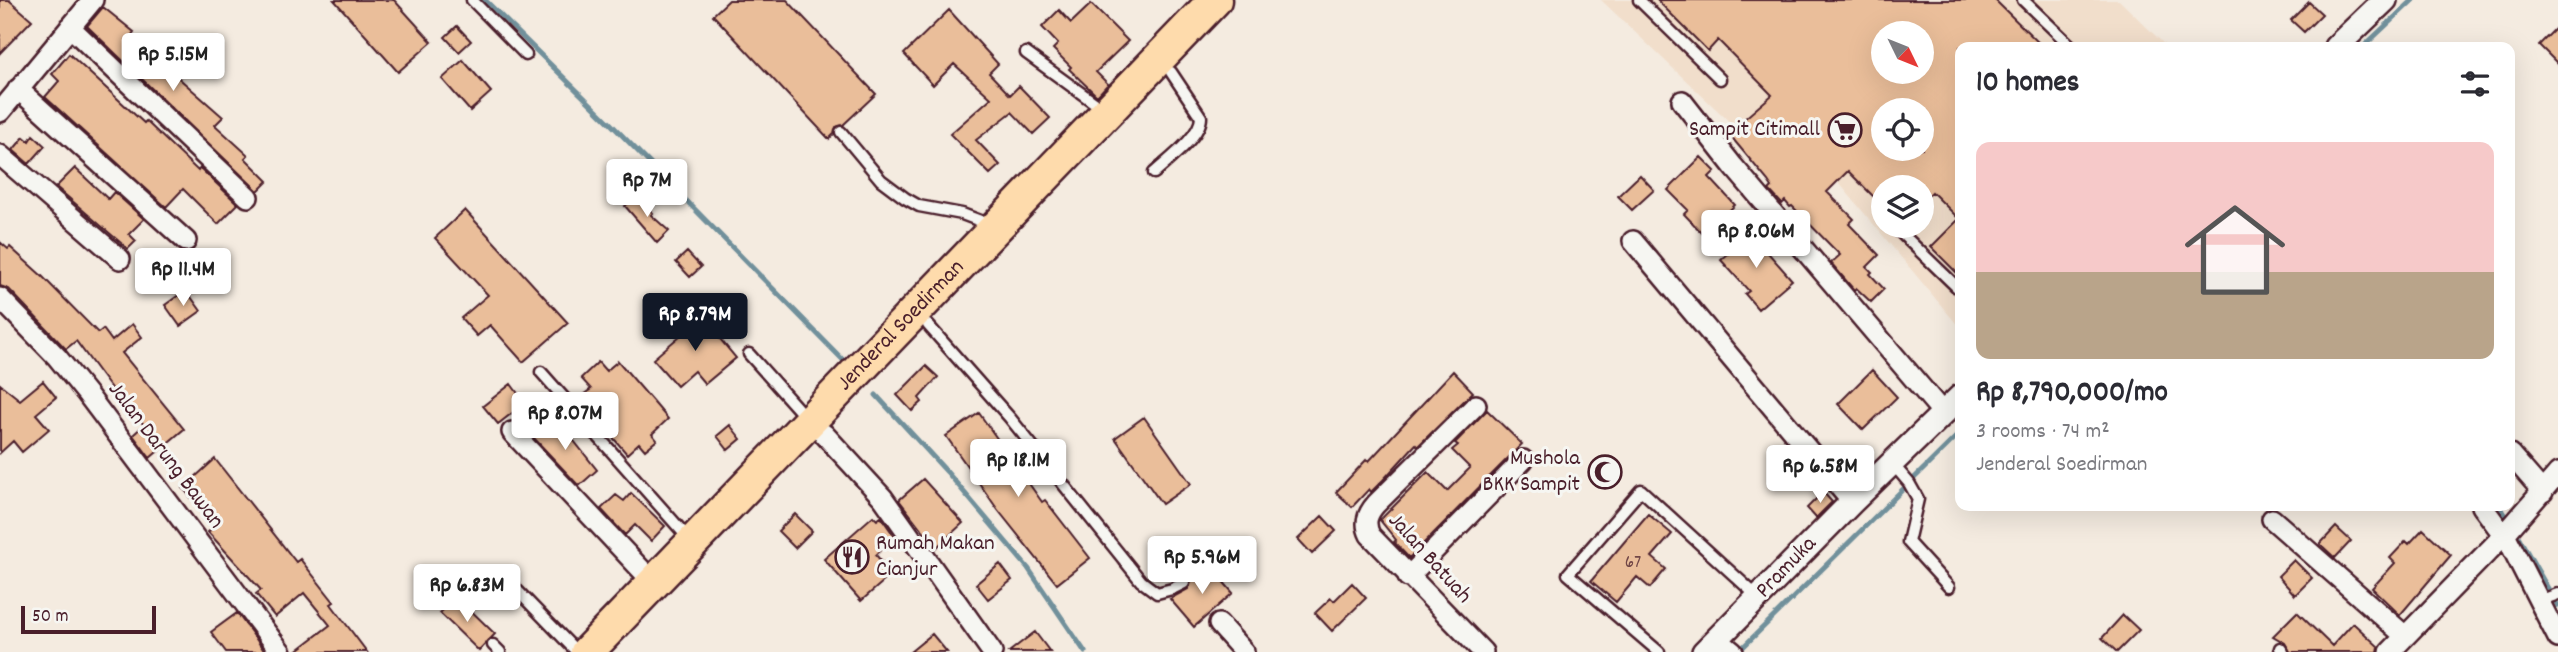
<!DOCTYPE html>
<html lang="en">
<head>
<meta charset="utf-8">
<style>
	:root { --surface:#fff; --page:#f2f2f3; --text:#2b2b33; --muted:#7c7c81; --line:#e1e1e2; --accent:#111827 }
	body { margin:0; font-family:Dekko,sans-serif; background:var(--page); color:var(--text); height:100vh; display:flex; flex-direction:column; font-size:26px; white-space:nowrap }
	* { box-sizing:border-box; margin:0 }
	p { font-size:23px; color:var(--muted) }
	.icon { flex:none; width:38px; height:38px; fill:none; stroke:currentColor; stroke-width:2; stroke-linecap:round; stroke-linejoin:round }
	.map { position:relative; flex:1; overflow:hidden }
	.sheet { position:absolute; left:1955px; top:42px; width:560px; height:469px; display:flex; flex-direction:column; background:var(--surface); border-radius:14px; box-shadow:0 7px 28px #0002 }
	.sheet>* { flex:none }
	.needle { width:46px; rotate:133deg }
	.controls { position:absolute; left:1871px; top:21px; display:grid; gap:14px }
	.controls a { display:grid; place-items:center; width:63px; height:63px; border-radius:50%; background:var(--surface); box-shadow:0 7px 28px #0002; font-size:35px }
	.scale { position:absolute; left:21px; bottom:18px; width:135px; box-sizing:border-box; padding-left:7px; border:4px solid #4a1f2b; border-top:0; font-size:19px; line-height:24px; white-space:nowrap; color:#4a1f2b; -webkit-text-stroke:5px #f6f6f2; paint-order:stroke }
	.price { position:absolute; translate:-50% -60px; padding:0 16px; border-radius:7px; background:#fff; color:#222; font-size:23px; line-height:46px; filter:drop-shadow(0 2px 4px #0008) }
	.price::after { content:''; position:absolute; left:50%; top:42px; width:21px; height:16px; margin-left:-10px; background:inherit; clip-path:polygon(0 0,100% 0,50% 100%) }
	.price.current { background:var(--accent); color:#fff }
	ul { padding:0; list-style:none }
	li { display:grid; align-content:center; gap:14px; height:371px; padding:0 21px }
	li+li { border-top:2px solid var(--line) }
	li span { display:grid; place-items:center; height:217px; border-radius:14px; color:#555 }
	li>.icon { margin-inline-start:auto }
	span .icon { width:126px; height:126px; fill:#fffc; stroke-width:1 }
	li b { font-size:30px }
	h2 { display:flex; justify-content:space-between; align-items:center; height:84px; padding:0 21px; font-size:30px }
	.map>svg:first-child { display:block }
	.built { fill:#f1decb; fill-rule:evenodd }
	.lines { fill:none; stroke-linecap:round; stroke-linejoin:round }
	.stream { stroke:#71909b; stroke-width:5 }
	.building { fill:#eabe9a; stroke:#4a1f2b; stroke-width:2; fill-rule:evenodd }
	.service-casing { stroke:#4a1f2b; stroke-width:15 }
	.minor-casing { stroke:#4a1f2b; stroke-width:24 }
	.tertiary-casing { stroke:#4a1f2b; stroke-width:28 }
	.trunk-casing { stroke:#4a1f2b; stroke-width:37 }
	.service { stroke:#f6f6f2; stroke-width:10 }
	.minor { stroke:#f6f6f2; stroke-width:19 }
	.tertiary { stroke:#f6f6f2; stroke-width:23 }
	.trunk { stroke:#fedbac; stroke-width:32 }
	.labels { text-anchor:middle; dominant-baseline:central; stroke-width:6; stroke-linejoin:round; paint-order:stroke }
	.number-label { font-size:19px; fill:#724747 }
	.poi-label { font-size:23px; fill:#4a1f2b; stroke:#f6f6f2; text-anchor:end }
	.street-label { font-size:23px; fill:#4a1f2b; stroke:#f6f6f2 }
</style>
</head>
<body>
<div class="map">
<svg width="2558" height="652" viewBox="0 0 2558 652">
	<rect width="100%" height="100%" fill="#f4ebe0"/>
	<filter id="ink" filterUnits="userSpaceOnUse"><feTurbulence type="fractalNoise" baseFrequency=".0143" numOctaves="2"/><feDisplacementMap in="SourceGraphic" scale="14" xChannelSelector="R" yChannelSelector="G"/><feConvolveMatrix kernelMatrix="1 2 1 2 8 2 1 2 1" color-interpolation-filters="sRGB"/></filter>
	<g filter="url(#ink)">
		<path class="built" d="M1601 0H2119L2167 47H1960V328L1769 99 1735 127ZM1883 33H1922V72H1883ZM1883 110H1922V149H1883ZM1883 187H1922V226H1883Z"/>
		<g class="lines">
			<path class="stream" d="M485 0 610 123 848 365
				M2363 47 2413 0
				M876 395 947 472 1028 568 1085 652
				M2500 506 2509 521
				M2514 529 2558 606
				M1738 652 1960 433"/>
		</g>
		<path class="building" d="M0 0H9L32 20 0 53Z
			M334 0H394L432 42 398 72Z
			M729 0H787L876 94 843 125 836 127 834 134 829 139 713 15Z
			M1657 0H1995L2043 47H1960V276L1931 247 1959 219 1932 192 1922 202V187H1883V206L1848 171 1827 192 1854 219 1849 224 1879 255 1867 267 1872 272 1870 274 1884 289 1871 302 1856 288 1854 290 1831 263 1840 255 1792 206 1790 207 1785 201 1782 204 1769 190 1772 187 1768 181 1728 133 1772 95 1718 40 1708 51ZM1883 33H1922V72H1883ZM1883 110H1922V149H1883Z
			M2309 2 2322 14 2304 32 2291 20Z
			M1091 4 1128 41 1096 72 1108 84 1097 96 1069 69 1071 67 1053 49 1058 44 1042 27 1059 10 1071 23Z
			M103 7 134 32 131 36 223 117 215 125 248 155 245 158 268 181 258 191 87 26Z
			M949 10 998 64 989 73 1010 95 1019 86 1050 118 1033 134 1012 112 976 140 1000 165 990 174 950 134 991 98 954 64 933 85 904 54Z
			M457 26 471 41 459 52 445 37Z
			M2558 26V64L2539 45Z
			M69 54 144 123 146 121 198 171 200 168 238 204 218 224 183 189 166 207 45 97 59 81 52 74Z
			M463 60 491 92 470 111 442 79Z
			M33 135 45 146 29 164 13 150 24 137 29 141Z
			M1701 157 1715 171 1709 177 1735 205 1704 235 1684 214 1688 210 1668 190Z
			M75 168 108 199 114 192 144 219 129 234 136 241 128 249 56 187Z
			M1640 175 1654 190 1632 210 1618 196Z
			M637 195 653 213 651 215 669 231 657 243 625 206Z
			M465 210 568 323 523 362 490 325 477 336 461 318 488 295 435 238Z
			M1755 230 1766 243 1762 246 1792 280 1758 309 1745 294 1749 291 1721 260Z
			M0 242 8 249 10 247 42 276 98 333 103 329 112 341 132 324 142 337 122 353 184 429 150 458 133 435 144 425 118 393 116 395 76 341 66 349 9 289 0 286Z
			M687 252 701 267 690 277 676 262Z
			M191 253 204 272 185 285 172 266Z
			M186 290 201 311 180 326 165 305Z
			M696 310 736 358 705 384 694 371 677 386 653 359 688 329 682 322Z
			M618 361 668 419 652 434 657 440 645 450 639 443 627 454 579 398 591 389 581 378 598 362 606 371Z
			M926 366 938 377 919 398 922 402 912 411 897 395Z
			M1872 370 1897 397 1863 430 1838 404Z
			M1453 371 1473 392 1418 446 1416 444 1383 480 1371 492 1369 489 1352 507 1336 492 1367 459 1369 461Z
			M43 381 56 397 36 414 49 429 22 452 13 441 0 453V384L20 400Z
			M511 384 525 403 498 424 483 406Z
			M1487 410 1522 444 1409 558 1394 542 1396 540 1380 520 1428 472 1447 491 1470 468 1452 450 1458 445 1455 443Z
			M979 413 1042 502 1045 500 1090 558 1057 584 998 510 946 436Z
			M555 417 597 470 579 486 533 437Z
			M1144 417 1191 484 1162 504 1115 438Z
			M730 425 741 439 728 450 717 436Z
			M215 459 296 562 300 559 334 602 331 604 367 652H295L330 625 304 593 275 617 256 594 261 590 208 532 215 526 183 488Z
			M1607 460 1618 473 1604 485 1593 472Z
			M923 479 963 523 936 548 899 500Z
			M1823 492 1832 502 1816 518 1807 508Z
			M631 493 665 526 651 541 635 525 625 535 601 509 616 495 624 501Z
			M795 514 812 531 795 548 778 531Z
			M1648 514 1672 534 1652 557 1666 569 1650 588 1637 577 1616 602 1591 581Z
			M873 516 877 520 881 517 895 537 876 555 892 574 861 601 824 559Z
			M1322 516 1336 531 1312 554 1298 539Z
			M2336 527 2351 541 2335 558 2320 544Z
			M2423 529 2451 555 2400 615 2372 588 2395 563 2390 558 2406 541 2409 544Z
			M2294 560 2312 578 2295 595 2278 576Z
			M1000 564 1012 580 988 599 976 584Z
			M1209 565 1233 593 1194 627 1170 599 1188 589 1191 581Z
			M1352 583 1366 598 1332 631 1315 613 1331 598 1334 601Z
			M456 596 495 634 479 651 440 613Z
			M2297 612 2332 646 2353 623 2379 647 2378 652H2290L2285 643 2273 636Z
			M237 613 256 639 265 652H226L211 632Z
			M2123 615 2139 630 2117 652 2102 638Z
			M1035 632 1050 652H1009L1023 641Z
			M932 634 947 652H910Z"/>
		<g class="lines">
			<defs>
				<path id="service" d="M472 0 526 55
					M1639 0 1720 79
					M2023 0 2072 47
					M1026 53 1103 109
					M841 132 881 180 905 198 919 206 962 214 991 225
					M1154 173C1168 160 1201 136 1201 117L1171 72
					M1897 229 1960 290
					M928 325 1010 418 1141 581 1157 593 1172 589 1184 583
					M749 354 806 418
					M541 372 689 539
					M1892 463 1909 483 1918 499 1908 542 1949 587
					M510 583 577 652
					M2539 601 2558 594
					M493 645 500 652
					M2280 648 2283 652
					M1659 652 1568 574 1641 490 1758 597"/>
				<path id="minor" d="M70 27 248 197
					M18 89 186 241
					M1682 101 1733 166 1943 413
					M0 112 93 0
					M0 155 120 259
					M1633 241 1852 502
					M0 298 57 357 87 394 281 652
					M1476 405 1376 504C1367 514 1364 523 1370 535L1483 652
					M512 432 653 582
					M824 434 883 498 992 652
					M2510 454 2543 492
					M2482 506 2502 533 2505 534 2558 638
					M2272 519 2405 636
					M1408 577 1523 460
					M1219 624 1244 652
					M1717 639 1733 652
					M2390 652 2505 534 2558 473"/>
				<path id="tertiary" d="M2336 47 2385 0
					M1704 652 1852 502 1960 397"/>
				<g id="trunk">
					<path id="s1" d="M587 652 1215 0"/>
				</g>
			</defs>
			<use href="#service" class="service-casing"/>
			<use href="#minor" class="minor-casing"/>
			<use href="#tertiary" class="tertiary-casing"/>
			<use href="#trunk" class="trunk-casing"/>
			<use href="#service" class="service"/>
			<use href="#minor" class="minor"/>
			<use href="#tertiary" class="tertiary"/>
			<use href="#trunk" class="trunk"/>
		</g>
	</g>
	<defs>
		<symbol id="supermarket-ring" viewBox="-11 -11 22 22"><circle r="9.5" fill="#f6f6f2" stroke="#4a1f2b" stroke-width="1.5"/><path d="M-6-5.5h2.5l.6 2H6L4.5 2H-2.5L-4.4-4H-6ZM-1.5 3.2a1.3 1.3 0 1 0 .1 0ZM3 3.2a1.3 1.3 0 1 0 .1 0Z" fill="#4a1f2b"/></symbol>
		<symbol id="mosque-ring" viewBox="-11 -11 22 22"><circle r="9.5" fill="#f6f6f2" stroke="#4a1f2b" stroke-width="1.5"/><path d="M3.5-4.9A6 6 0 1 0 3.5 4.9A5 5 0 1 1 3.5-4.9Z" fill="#4a1f2b"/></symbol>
		<symbol id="restaurant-ring" viewBox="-11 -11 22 22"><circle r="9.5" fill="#f6f6f2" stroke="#4a1f2b" stroke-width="1.5"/><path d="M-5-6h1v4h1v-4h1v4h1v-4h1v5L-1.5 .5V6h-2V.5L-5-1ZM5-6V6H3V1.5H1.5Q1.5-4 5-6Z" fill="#4a1f2b"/></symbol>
	</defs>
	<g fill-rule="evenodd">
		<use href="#supermarket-ring" x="1826" y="111" width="38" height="38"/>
		<use href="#mosque-ring" x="1586" y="453" width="38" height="38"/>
		<use href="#restaurant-ring" x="833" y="538" width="38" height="38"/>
	</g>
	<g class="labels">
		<g class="number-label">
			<text x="1633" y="563">67</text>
		</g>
		<g class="poi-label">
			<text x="1820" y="130">Sampit Citimall</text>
			<text x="1580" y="459">Mushola<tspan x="1580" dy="26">BKK Sampit</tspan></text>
			<text x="876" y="544" text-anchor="start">Rumah Makan<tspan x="876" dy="26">Cianjur</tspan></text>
		</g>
		<g class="street-label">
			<text stroke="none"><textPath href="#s1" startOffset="453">Jenderal Soedirman</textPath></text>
			<text transform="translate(165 456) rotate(53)">Jalan Darung Bawan</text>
			<text transform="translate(1429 559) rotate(48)">Jalan Batuah</text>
			<text transform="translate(1787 568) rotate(-46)">Pramuka</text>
		</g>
	</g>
</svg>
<div class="controls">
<a><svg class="needle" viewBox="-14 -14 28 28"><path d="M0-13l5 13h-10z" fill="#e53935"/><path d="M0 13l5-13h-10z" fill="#7c7c81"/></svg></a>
<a><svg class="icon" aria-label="locate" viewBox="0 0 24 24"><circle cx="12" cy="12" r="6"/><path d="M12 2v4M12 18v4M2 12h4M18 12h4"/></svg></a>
<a><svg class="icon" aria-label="layers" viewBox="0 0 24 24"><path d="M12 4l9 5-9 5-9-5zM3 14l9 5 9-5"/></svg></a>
</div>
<div class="scale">50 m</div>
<b class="price" style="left:173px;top:93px">Rp 5.15M</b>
<b class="price" style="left:647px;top:219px">Rp 7M</b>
<b class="price" style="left:1756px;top:270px">Rp 8.06M</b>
<b class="price" style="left:183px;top:308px">Rp 11.4M</b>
<b class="price current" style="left:695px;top:353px">Rp 8.79M</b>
<b class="price" style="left:565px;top:452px">Rp 8.07M</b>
<b class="price" style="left:1018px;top:499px">Rp 18.1M</b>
<b class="price" style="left:1820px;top:505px">Rp 6.58M</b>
<b class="price" style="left:1202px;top:596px">Rp 5.96M</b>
<b class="price" style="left:467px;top:624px">Rp 6.83M</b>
<section class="sheet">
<h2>10 homes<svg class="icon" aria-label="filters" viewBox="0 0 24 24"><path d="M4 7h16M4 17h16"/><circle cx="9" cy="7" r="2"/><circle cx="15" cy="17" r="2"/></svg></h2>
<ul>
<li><span style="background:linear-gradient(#f6c9c9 60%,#b9a48a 0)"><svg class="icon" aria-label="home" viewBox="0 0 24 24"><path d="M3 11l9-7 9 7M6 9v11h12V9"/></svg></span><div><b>Rp 8,790,000/mo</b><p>3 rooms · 74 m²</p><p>Jenderal Soedirman</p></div></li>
</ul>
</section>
</div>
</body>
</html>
